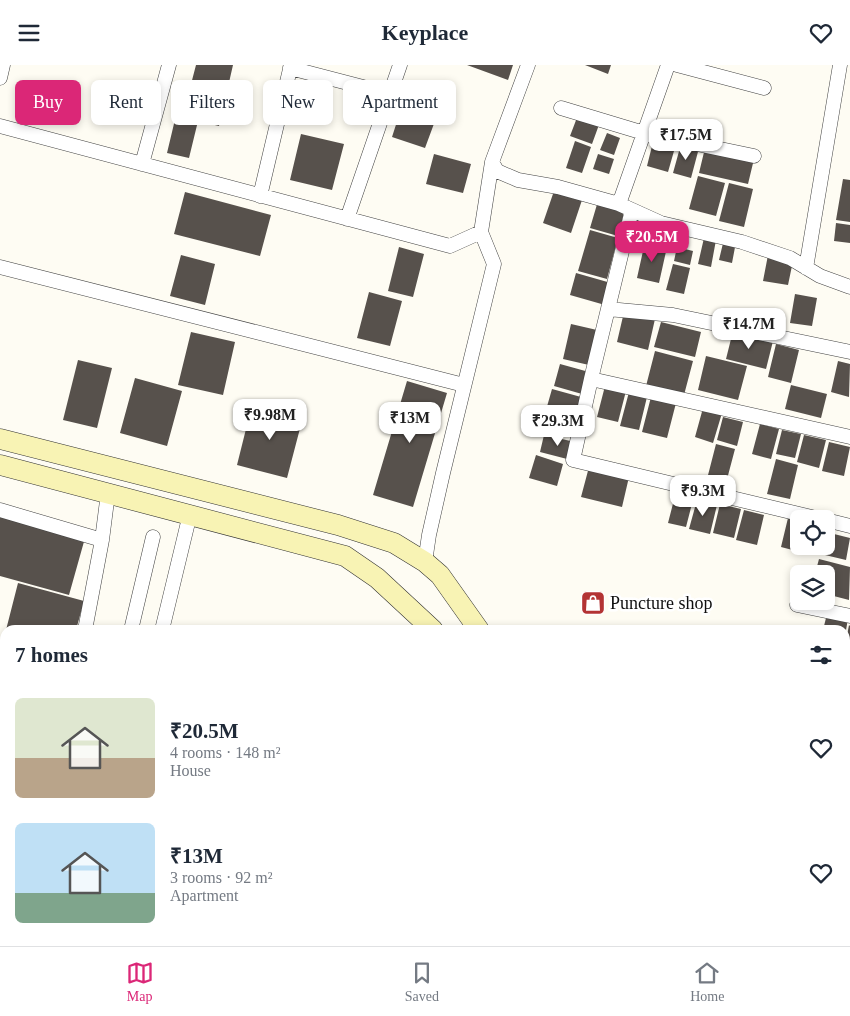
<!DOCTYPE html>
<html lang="en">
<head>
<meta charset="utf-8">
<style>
	:root { --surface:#fff; --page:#f6f6f7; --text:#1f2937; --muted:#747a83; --line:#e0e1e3; --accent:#db2777 }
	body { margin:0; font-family:"Times New Roman",serif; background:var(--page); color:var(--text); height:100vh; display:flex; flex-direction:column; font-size:19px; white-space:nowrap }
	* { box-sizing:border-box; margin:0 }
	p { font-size:16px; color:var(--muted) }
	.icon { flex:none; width:28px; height:28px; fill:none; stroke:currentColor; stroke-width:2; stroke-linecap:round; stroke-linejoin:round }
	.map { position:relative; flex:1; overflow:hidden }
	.drawer { position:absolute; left:0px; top:560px; width:850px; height:321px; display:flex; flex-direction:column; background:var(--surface); border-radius:15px 15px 0 0; box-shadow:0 2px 8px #0003 }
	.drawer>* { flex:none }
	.guide { position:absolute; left:15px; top:15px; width:500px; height:45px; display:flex; gap:10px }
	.tools { position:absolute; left:790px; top:445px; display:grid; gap:10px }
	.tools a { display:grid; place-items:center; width:45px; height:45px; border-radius:8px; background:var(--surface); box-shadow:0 2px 8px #0003; font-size:25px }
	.price { position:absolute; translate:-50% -42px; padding:0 11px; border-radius:10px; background:#fff; color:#222; font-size:16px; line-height:32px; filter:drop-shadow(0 1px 2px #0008) }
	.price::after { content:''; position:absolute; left:50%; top:30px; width:15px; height:11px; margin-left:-8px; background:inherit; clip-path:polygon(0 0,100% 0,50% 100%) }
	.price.selected { background:var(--accent); color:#fff }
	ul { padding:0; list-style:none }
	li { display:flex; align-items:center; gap:15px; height:125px; padding:0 15px }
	li span { display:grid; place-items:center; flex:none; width:140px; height:100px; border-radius:8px; color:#555 }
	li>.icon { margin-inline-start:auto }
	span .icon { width:60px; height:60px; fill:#fffc; stroke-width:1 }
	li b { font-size:21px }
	h2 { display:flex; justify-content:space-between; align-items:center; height:60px; padding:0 15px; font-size:21px }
	.chip { padding:0 18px; border-radius:8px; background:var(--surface); box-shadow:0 2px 8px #0003; font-size:18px; line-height:45px }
	.chip.selected { background:var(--accent); color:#fff }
	header { display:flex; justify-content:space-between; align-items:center; height:65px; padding:0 15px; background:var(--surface); font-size:22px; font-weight:700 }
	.menu { display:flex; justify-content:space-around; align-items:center; height:70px; border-top:1px solid var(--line); background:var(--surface); font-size:14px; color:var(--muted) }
	.menu a { display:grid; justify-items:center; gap:2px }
	.menu .selected { color:var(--accent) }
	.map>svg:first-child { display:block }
	.building { fill:#57514c }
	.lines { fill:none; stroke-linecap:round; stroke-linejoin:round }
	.street-casing { stroke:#424242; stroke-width:15 }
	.secondary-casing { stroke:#313131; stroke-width:21 }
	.primary-casing { stroke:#202020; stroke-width:22 }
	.street { stroke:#fff; stroke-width:14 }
	.secondary { stroke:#f8f3b4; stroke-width:20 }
	.primary { stroke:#ecd474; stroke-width:21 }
	.labels { text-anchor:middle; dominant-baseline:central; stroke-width:5; stroke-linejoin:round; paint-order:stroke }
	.poi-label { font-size:18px; fill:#0f0f0f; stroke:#fff; text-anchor:start }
</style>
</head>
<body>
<header><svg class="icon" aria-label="menu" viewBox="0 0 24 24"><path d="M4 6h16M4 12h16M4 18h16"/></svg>Keyplace<svg class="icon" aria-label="heart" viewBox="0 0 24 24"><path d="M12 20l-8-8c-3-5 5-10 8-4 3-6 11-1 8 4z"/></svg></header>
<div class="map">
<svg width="850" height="881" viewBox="0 0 850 881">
	<rect width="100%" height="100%" fill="#fefcf3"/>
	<path class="building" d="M196 0H233L219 61 198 56 189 93 167 88 183 21 190 23Z
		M467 0H513L508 15Z
		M585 0H611L608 9Z
		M401 44 435 56 425 83 392 72Z
		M578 50 600 57 592 79 570 71Z
		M607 68 620 73 614 90 600 85Z
		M301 69 344 79 332 125 290 115Z
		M654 73 676 79 668 107 647 101Z
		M575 76 591 82 582 108 566 103Z
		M681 79 699 83 691 113 673 108Z
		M705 83 754 94 748 119 699 108Z
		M434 89 471 99 463 128 426 119Z
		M598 89 614 94 609 109 593 104Z
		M698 111 725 118 716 151 689 144Z
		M843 114 850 115V157L836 155Z
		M729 118 753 124 744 162 719 156Z
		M554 126 582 135 571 168 543 158Z
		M185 127 271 150 260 191 174 169Z
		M598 136 625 144 618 171 590 163Z
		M836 158 850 160V178L834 176Z
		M590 165 618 173 607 214 578 206Z
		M704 173 716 175 711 202 698 199Z
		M724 174 736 177 732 198 719 195Z
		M645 177 667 182 659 218 637 213Z
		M399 182 424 189 413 232 388 226Z
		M677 182 693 186 690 200 674 196Z
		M181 190 215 199 205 240 170 231Z
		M768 190 793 196 788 220 763 216Z
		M673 199 690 203 684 229 666 225Z
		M576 208 611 218 605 240 570 230Z
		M369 227 402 236 390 281 357 273Z
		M795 229 817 233 812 261 790 258Z
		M624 247 655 254 648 285 617 277Z
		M661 257 701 267 695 292 654 282Z
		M571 259 597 265 589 300 563 294Z
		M733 266 773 276 766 304 726 294Z
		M191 267 235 277 223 330 178 320Z
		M776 279 799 285 791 318 768 312Z
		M655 286 693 296 684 330 646 321Z
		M706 291 747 301 738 335 698 325Z
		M78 295 112 303 97 363 63 355Z
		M838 296 850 299 849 332 831 327Z
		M560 299 589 307 582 329 554 321Z
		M135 313 182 326 167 381 120 368Z
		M407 316 447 328 413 442 373 430Z
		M791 320 827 329 821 353 785 344Z
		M605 321 626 326 618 357 597 352Z
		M552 324 581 332 574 354 546 345Z
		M629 327 647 332 639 365 620 361Z
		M651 332 676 338 667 373 642 367Z
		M252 340 303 352 287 413 237 400Z
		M703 343 722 348 713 378 695 372Z
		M723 352 743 357 737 381 717 375Z
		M760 359 779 364 771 394 752 389Z
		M782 365 801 369 795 393 776 389Z
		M544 370 575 377 571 395 540 387Z
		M804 370 826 375 819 403 797 397Z
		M829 377 850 382 844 411 822 406Z
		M716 379 735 384 726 418 707 414Z
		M536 390 563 399 557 421 529 413Z
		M776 394 798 400 790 434 767 429Z
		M589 402 629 412 622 442 581 432Z
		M676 427 694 431 686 462 668 458Z
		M697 435 717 440 710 469 689 464Z
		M720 439 741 444 734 473 713 468Z
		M744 445 764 450 757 480 736 475Z
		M0 449 85 473 69 530 0 511Z
		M788 453 799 455V481H806L804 488 781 482Z
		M830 468 850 473 846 495 825 490Z
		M819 494 850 502 849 535 826 529V509H815Z
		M18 518 84 536 76 565H6Z
		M827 549 848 554 846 565H823Z
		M849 560 850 561V577L846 576Z
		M4 570H5V616L0 615V586Z
		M849 600H850V637L845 636V617Z
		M0 629 5 630V715L0 714Z
		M845 750 850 751V772L846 789Z
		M0 782 5 783V815L0 814Z
		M845 832 850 833V880L839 877 845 876Z
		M7 876H37L36 881H6Z
		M64 876 81 880V881H63Z
		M107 876H128L145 881H105Z
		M223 876H237L254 881H222Z
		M340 876H365L364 881H339Z
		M490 876H506L504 881Z
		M551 876H603L602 881H550Z
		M620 876H667L666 881H619Z
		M714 876H737L736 881H713Z
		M790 876H821L832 879 831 881H788Z"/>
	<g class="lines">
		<defs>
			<path id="street" d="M668 0 619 139 661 158 742 177 790 193 820 211 850 222
				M677 0 764 23
				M290 3 390 29
				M0 13 3 0
				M561 43 644 68 754 91
				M0 61 450 181 481 167
				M492 97 497 106 518 115 558 122 619 139
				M142 99 169 0
				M260 131 291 0
				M632 145 591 314 573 395 820 454
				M347 154 400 0
				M0 202 464 320
				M806 203 840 0
				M608 244 673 250 850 287
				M591 314 850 372
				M0 445 102 475
				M826 455 850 461
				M425 497 429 470 443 408 494 199 481 167 492 97 528 0
				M797 540 850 551
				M85 565 102 475 108 428
				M131 565 153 472
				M162 565 190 449
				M0 731 5 733
				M0 776 5 777
				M845 825 850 826
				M750 876V881
				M43 881 44 876
				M159 881 160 876
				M266 881 267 876
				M452 881 453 876
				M606 881 607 876
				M691 881 692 876"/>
			<path id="secondary" d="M0 374 338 460 394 478 425 497 440 510 479 565
				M0 400 345 491 377 513 433 565"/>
			<path id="primary" d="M845 664 850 665
				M845 698 850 699
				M377 881 378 876
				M403 881 405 876"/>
		</defs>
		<use href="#street" class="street-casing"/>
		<use href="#secondary" class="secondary-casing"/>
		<use href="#primary" class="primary-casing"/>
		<use href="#street" class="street"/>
		<use href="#secondary" class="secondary"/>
		<use href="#primary" class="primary"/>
	</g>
	<defs>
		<symbol id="shop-square" viewBox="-11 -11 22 22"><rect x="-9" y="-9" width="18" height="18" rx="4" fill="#b33334" stroke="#fff"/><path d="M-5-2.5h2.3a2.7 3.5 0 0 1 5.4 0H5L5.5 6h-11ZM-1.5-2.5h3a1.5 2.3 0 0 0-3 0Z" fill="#fff"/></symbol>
	</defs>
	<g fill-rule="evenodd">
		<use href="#shop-square" x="579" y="524" width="28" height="28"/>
	</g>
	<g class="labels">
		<g class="poi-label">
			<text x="610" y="538">Puncture shop</text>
		</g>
	</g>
</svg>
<div class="tools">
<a><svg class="icon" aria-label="locate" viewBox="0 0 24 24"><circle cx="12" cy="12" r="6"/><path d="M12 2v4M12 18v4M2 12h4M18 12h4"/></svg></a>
<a><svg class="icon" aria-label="layers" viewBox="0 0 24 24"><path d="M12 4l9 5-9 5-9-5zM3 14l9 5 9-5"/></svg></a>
</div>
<b class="price" style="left:686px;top:96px">₹17.5M</b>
<b class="price selected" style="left:652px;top:198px">₹20.5M</b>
<b class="price" style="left:749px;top:285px">₹14.7M</b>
<b class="price" style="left:270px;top:376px">₹9.98M</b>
<b class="price" style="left:410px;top:379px">₹13M</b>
<b class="price" style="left:558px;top:382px">₹29.3M</b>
<b class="price" style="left:703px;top:452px">₹9.3M</b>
<div class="guide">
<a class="chip selected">Buy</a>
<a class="chip">Rent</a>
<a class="chip">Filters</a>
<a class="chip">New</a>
<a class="chip">Apartment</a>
</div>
<section class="drawer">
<h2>7 homes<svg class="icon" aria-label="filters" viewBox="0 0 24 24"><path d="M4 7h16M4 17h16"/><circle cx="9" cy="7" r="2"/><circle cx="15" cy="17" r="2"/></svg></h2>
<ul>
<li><span style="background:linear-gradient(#dfe7d0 60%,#b9a48a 0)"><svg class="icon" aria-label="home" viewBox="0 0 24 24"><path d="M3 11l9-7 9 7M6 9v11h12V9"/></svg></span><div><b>₹20.5M</b><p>4 rooms · 148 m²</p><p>House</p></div><svg class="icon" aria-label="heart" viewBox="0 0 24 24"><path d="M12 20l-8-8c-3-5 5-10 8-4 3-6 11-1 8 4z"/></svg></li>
<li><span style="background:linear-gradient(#bfe0f5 70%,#7fa58c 0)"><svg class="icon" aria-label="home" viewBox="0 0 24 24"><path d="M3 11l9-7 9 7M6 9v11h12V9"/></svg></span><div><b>₹13M</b><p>3 rooms · 92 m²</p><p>Apartment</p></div><svg class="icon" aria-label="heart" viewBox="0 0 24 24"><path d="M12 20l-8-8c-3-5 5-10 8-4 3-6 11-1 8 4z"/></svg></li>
</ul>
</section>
</div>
<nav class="menu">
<a class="selected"><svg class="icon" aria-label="map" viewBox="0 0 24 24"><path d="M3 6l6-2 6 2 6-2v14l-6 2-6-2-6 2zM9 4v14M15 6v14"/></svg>Map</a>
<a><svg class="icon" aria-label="saved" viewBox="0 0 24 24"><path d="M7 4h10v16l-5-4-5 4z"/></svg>Saved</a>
<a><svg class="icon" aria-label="home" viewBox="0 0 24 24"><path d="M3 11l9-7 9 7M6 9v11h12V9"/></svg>Home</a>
</nav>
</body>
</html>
